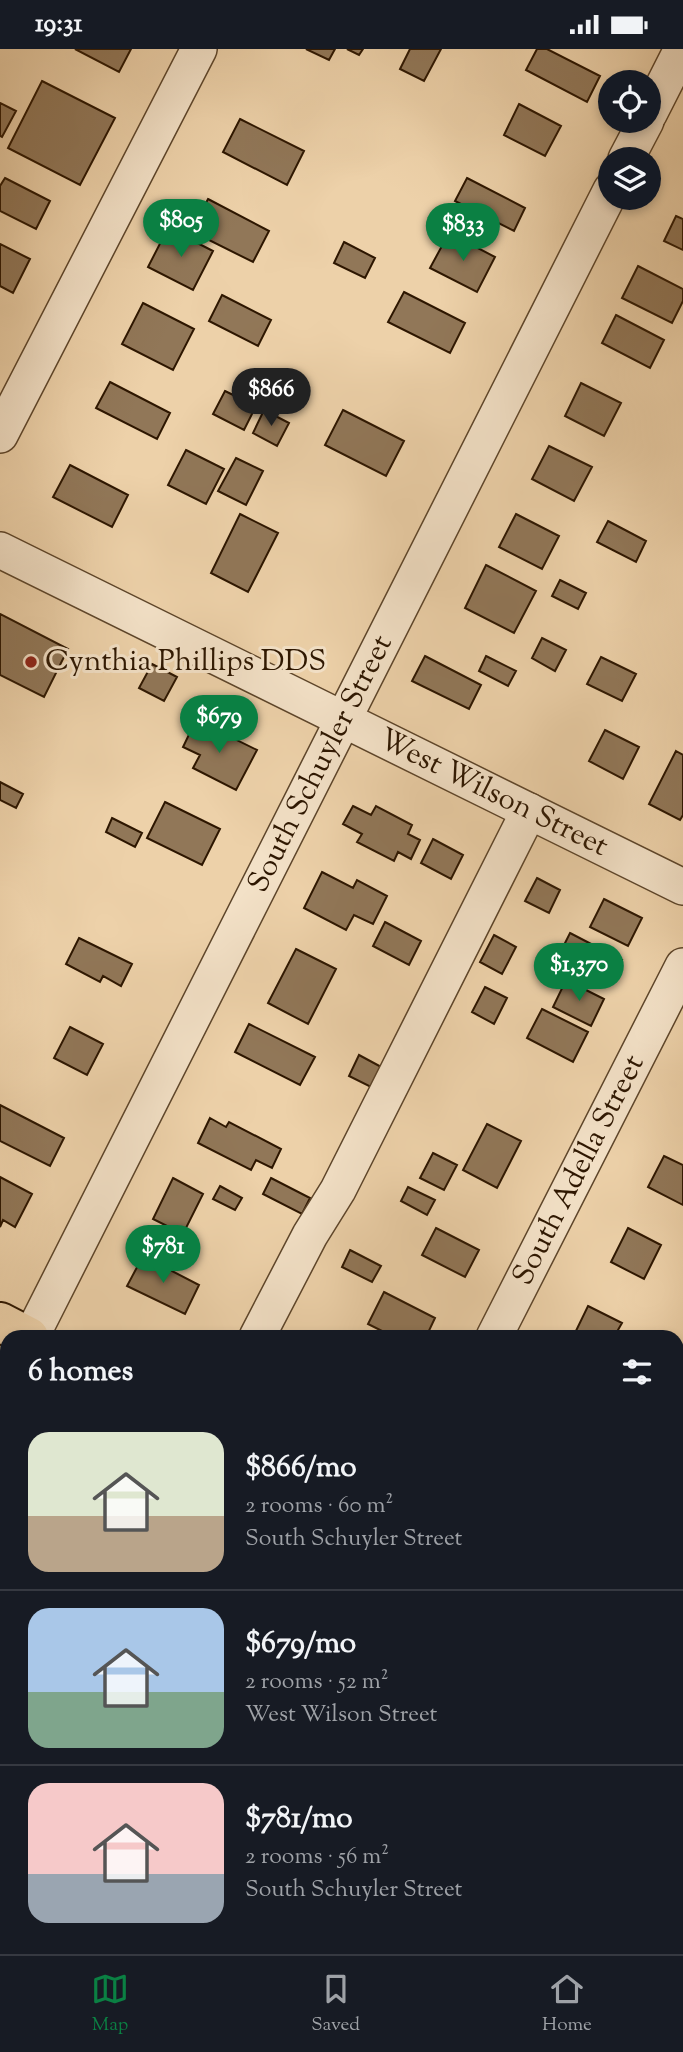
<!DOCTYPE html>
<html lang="en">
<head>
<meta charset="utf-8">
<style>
	:root { --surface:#171b24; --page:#20242c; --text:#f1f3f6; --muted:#9ea1a6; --line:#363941; --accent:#0b8043 }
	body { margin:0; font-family:"Sorts Mill Goudy",serif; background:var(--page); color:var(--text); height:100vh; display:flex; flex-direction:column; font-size:26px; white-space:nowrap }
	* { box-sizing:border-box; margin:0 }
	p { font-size:23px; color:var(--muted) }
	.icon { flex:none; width:38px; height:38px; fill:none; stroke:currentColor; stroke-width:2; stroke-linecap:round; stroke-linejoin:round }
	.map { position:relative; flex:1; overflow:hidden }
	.drawer { position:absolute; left:0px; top:1281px; width:684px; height:625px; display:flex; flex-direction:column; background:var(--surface); border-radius:21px 21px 0 0; box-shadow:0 4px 10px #0003 }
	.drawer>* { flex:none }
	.controls { position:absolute; left:598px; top:21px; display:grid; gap:14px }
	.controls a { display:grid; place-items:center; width:63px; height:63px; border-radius:50%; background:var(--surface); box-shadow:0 4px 10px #0003; font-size:35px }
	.price { position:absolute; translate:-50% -60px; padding:0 16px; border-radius:24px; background:var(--accent); color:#fff; font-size:23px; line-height:46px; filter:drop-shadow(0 2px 4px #0008) }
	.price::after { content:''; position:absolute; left:50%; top:42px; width:21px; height:16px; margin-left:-10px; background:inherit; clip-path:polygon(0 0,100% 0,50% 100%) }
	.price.active { background:#222; color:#fff }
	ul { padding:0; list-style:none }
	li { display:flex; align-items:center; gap:21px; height:175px; padding:0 28px }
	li+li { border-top:2px solid var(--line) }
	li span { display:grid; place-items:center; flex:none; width:196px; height:140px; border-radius:21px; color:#555 }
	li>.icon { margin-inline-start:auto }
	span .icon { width:84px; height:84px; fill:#fffc; stroke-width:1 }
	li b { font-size:30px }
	h2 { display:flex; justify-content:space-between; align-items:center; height:84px; padding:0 28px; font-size:30px }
	.status { display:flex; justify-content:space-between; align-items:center; height:49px; padding:0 35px; background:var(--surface); direction:ltr }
	.status svg { height:19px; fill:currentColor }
	.tabs { display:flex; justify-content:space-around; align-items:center; height:98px; border-top:2px solid var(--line); background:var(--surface); font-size:19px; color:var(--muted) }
	.tabs a { display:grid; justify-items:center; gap:4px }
	.tabs .active { color:var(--accent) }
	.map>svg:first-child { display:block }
	.building { fill:#917758; stroke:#2d1600; stroke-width:2 }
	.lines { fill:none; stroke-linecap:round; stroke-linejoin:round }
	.minor-casing { stroke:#5d452a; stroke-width:38 }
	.major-casing { stroke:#2d1600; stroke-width:42 }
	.minor { stroke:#f3e1c7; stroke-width:35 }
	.major { stroke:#edd1a9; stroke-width:38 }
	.poi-dot { fill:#8f2418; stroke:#f3e1c7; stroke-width:2.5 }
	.labels { text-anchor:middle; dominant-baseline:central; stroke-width:6; stroke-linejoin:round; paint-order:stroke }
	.poi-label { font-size:30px; fill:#2d1600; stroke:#f3e1c7; text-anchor:start }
	.street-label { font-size:30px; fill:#2d1600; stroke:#f3e1c7 }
</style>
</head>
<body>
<div class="status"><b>19:31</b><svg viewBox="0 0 49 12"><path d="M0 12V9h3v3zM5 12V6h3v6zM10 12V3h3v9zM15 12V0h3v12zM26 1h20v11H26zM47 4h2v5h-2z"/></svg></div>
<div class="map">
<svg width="683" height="1905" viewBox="0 0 683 1905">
	<rect width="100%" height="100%" fill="#edd1a9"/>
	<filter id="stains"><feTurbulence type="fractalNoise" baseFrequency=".00286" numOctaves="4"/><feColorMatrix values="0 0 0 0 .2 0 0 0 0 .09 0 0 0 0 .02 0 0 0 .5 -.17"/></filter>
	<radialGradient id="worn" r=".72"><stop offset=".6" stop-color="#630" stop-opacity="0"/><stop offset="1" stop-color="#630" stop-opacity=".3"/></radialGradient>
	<path class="building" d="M75 0H131L119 23Z
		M306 0H335L329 11Z
		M347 0H363L359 6Z
		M410 0H441L424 32 400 20Z
		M537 0H547L600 27 587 53 526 21Z
		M42 32 115 69 80 136 8 99Z
		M0 54 16 62 2 88 0 87Z
		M519 55 561 77 545 107 504 86Z
		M240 70 304 102 287 136 223 103Z
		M5 129 50 152 36 180 0 162V137Z
		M467 129 525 159 514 182 455 152Z
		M208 150 269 182 253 213 191 182Z
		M676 167 683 170V201L664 192Z
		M168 179 213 202 193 241 148 218Z
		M449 184 495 208 477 243 430 219Z
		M344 193 375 209 365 229 334 214Z
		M0 195 30 210 13 244 0 237Z
		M638 217 683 240V252L672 274 622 249Z
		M404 243 465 274 450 304 388 273Z
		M222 246 271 271 258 297 209 272Z
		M143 254 194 280 173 321 122 295Z
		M616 266 664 291 650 319 602 294Z
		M110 333 170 364 157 390 96 359Z
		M581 334 621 354 604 387 565 367Z
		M225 342 256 357 244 381 213 365Z
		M264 361 289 374 277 397 253 384Z
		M343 361 404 392 386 427 325 396Z
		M549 397 592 418 574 452 532 430Z
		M186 401 224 420 206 455 168 436Z
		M236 409 263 422 246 456 218 442Z
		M70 416 128 446 112 478 53 448Z
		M240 465 278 484 248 543 211 524Z
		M516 465 559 487 542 520 499 498Z
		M608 472 646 492 636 513 597 493Z
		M486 516 536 542 514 584 465 559Z
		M560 531 586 544 578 560 552 547Z
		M0 565 68 600 44 648 0 626Z
		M542 589 566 601 555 622 532 609Z
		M425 607 481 636 469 660 412 632Z
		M486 607 516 622 508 637 479 622Z
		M601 608 636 625 622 652 587 635Z
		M152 615 177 628 164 652 139 639Z
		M196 671 257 701 236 741 193 719 200 706 183 698Z
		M605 681 639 698 623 730 589 712Z
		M676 702 683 706V766L680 771 649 755Z
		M0 733 23 745 16 759 0 751Z
		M165 753 220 780 202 816 147 789Z
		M353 757 371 766 376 757 412 776 408 785 420 791 411 810 398 803 394 812 357 793 362 785 343 775Z
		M112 769 142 784 135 798 106 783Z
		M433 790 463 806 451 830 421 814Z
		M322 823 353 839 357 831 387 847 373 875 354 866 346 881 304 859Z
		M537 829 560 841 549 864 525 852Z
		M604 850 642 869 628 897 590 878Z
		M385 873 421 892 409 916 373 897Z
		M570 884 622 911 609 936 571 917 577 905 563 898Z
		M494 886 516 898 502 925 480 913Z
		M79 889 132 915 121 937 103 927 100 933 66 915Z
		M296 900 336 920 308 975 268 954Z
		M566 931 604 950 591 977 553 958Z
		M485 938 507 949 494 975 472 963Z
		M542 960 588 983 573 1013 527 989Z
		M249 975 315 1008 300 1036 235 1003Z
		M70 978 103 995 87 1026 54 1009Z
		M359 1006 385 1020 375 1040 349 1027Z
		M0 1056 64 1089 50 1117 0 1092Z
		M210 1069 226 1078 229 1073 281 1100 272 1119 256 1111 251 1121 198 1094Z
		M487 1075 521 1092 497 1139 463 1121Z
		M433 1104 457 1116 444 1141 420 1129Z
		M664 1107 683 1116V1156L648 1138Z
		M0 1128 32 1145 15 1178 3 1171 0 1178Z
		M173 1129 203 1145 183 1185 153 1170Z
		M271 1129 310 1149 302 1165 263 1145Z
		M220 1137 242 1149 235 1161 213 1150Z
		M408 1138 435 1151 427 1166 401 1152Z
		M436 1179 479 1201 465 1228 422 1206Z
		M628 1179 661 1196 644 1230 611 1213Z
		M350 1201 381 1217 372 1233 342 1218Z
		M143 1207 199 1236 185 1265 127 1237Z
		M384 1243 435 1269 426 1288H394L368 1275Z
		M588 1257 622 1274 614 1288H573Z
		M677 1468 683 1471V1513L677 1511Z
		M678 1739 683 1742V1779L677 1776Z
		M677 1845 683 1848V1890L677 1887Z
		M536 1899H558L555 1905Z
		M598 1899H639L636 1905H595Z"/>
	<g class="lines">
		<defs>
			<g id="minor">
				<path d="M649 65 682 0"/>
				<path d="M626 110 646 72"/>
				<path d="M0 386 199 0"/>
				<path id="s1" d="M0 501 683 838"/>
				<path id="s2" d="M31 1288 611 141"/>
				<path d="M257 1288 310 1186 338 1141 529 762"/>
				<path id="s3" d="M494 1288 683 917"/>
				<path d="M0 1350 7 1336"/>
				<path d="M0 1705 7 1708"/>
				<path d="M677 1831 683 1834"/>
				<path d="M384 1899 396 1905"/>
				<path d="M181 1905 184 1899"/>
			</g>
			<path id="major" d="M0 1273 29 1288
				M677 1608 683 1611"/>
		</defs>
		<use href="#minor" class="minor-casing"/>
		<use href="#major" class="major-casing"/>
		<use href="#minor" class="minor"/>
		<use href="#major" class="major"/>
	</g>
	<circle class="poi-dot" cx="31" cy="613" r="7"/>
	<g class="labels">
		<g class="poi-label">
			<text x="45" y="613">Cynthia Phillips DDS</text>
		</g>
		<g class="street-label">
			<text stroke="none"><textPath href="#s2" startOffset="642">South Schuyler Street</textPath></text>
			<text stroke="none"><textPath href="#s1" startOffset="550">West Wilson Street</textPath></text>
			<text stroke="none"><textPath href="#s3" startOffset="187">South Adella Street</textPath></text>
		</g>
	</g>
	<rect width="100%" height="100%" filter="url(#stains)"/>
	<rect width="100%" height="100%" fill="url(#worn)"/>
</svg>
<div class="controls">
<a><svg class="icon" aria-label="locate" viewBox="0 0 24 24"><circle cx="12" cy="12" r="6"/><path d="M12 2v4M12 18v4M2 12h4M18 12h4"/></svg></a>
<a><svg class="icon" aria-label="layers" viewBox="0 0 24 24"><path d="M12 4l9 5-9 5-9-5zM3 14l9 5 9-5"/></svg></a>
</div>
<b class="price" style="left:181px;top:210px">$805</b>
<b class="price" style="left:463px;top:214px">$833</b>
<b class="price active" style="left:271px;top:379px">$866</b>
<b class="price" style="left:219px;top:706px">$679</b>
<b class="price" style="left:579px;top:954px">$1,370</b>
<b class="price" style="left:163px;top:1236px">$781</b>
<section class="drawer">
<h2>6 homes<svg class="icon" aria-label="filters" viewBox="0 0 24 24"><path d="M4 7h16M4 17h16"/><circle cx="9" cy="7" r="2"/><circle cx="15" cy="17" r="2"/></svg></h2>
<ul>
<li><span style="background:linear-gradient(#dfe7d0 60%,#b9a48a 0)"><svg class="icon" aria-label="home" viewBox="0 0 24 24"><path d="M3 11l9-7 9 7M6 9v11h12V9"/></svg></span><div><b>$866/mo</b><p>2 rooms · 60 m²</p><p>South Schuyler Street</p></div></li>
<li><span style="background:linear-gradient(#a9c7e8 60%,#7fa58c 0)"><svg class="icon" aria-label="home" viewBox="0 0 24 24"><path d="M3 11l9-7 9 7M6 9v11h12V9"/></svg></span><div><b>$679/mo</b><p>2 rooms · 52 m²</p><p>West Wilson Street</p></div></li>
<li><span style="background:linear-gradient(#f6c9c9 65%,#9aa5b1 0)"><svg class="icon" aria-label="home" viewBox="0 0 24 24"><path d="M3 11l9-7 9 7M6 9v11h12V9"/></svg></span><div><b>$781/mo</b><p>2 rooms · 56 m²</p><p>South Schuyler Street</p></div></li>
</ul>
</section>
</div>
<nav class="tabs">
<a class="active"><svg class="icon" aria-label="map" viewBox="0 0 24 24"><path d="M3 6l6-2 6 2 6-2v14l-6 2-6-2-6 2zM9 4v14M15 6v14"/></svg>Map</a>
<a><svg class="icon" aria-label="saved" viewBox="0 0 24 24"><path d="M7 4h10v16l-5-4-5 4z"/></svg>Saved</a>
<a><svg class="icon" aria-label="home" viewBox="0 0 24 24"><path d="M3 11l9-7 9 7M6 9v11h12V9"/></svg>Home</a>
</nav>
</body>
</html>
